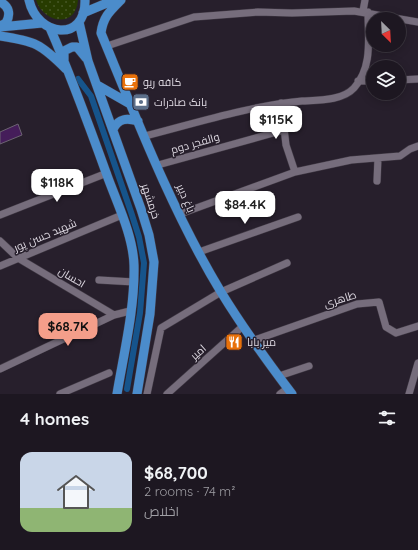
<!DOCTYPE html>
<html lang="en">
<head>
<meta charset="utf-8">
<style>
	:root { --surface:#1d1721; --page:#25202a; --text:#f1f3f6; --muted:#a09fa5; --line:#3b363f; --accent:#f49e8a }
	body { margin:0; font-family:Quicksand,Cairo,sans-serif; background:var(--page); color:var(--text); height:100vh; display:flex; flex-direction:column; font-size:15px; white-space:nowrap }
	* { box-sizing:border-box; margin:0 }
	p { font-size:13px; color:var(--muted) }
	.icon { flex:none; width:22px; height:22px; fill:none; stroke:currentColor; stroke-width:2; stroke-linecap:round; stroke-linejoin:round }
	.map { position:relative; height:394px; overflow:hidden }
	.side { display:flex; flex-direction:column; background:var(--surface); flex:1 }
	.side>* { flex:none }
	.needle { width:26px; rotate:156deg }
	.controls { position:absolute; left:366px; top:12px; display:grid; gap:8px }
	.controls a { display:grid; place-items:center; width:40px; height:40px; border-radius:50%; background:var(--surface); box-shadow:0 2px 10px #0003,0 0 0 1px var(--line); font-size:20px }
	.price { position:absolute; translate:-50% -34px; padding:0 9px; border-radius:8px; background:#fff; color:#222; font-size:13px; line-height:26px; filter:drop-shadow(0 1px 2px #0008) }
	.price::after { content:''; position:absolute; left:50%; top:24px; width:12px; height:9px; margin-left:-6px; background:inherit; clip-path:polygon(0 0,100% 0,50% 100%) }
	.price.on { background:var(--accent); color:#111 }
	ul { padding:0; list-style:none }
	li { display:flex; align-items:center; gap:12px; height:100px; padding:0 20px }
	li span { display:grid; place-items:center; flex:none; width:112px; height:80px; border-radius:12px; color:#555 }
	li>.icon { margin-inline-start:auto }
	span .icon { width:48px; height:48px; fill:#fffc; stroke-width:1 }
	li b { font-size:17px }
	h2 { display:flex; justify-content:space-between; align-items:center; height:48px; padding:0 20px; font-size:17px }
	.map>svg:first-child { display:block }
	.grass { fill:url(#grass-dots) }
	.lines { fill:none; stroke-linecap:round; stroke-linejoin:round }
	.canal { stroke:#16548b; stroke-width:6 }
	.building { fill:#451d5a; stroke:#6d6473 }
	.minor-casing { stroke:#423b46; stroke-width:8 }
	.major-casing { stroke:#423b46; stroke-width:10 }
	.minor { stroke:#766d7c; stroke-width:7 }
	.major { stroke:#4b8ccb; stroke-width:9 }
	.labels { text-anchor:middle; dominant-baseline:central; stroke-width:3; stroke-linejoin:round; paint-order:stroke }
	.poi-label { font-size:11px; fill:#dfdae3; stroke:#271f2c; text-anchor:start }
	.street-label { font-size:11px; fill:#dfdae3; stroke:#271f2c }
</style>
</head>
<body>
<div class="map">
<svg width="418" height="394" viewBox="0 0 418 394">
	<defs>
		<pattern id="grass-dots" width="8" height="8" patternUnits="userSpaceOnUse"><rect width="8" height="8" fill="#273b00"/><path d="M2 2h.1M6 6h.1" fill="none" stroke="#465725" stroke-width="1.8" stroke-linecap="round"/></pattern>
	</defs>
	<rect width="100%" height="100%" fill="#271f2c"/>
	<path class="grass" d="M36 0H78C76 29 43 23 36 0Z"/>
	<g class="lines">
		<path class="canal" d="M78 79 91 96 131 212 139 237 144 263 140 313 127 389"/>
	</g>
	<path class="building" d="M18 124 22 135 0 144V132Z"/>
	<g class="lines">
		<defs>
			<path id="minor" d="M363 11 365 0
				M107 46 194 17 258 12 292 13 354 11 418 22
				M399 80 418 79
				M358 81H373
				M281 103 286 145 295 172
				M145 136C196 123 249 106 302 101 318 100 342 101 354 88 373 67 368 38 368 12
				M158 165 284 130
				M377 181 378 158
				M180 214 295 172 351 160 400 156 410 149 418 146
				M0 215 107 173
				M0 241 18 258 114 315
				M199 252 298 217
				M0 266 122 215
				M99 280 134 282
				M252 341 357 304 379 302 386 327 396 333 418 326
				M0 369 114 315 130 311
				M279 376 309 366
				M60 394 109 373
				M147 394 161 328 221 292 287 263
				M167 394 243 326
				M280 394 288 388
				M409 394 418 363"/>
			<path id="major" d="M29 0C37 37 86 43 85 0
				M121 0C110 11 103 17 101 33 137 120 172 211 221 292 243 328 267 361 292 394
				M0 2C9 6 11 14 6 23L0 26
				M83 13 114 0
				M79 22 88 61 141 209 149 235 154 262 150 314 137 394
				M0 27 42 23
				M50 28C72 78 90 128 108 178 118 205 133 236 134 265 135 308 124 352 117 394
				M0 36C35 41 41 44 66 69
				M64 60V51L72 47H77L86 58
				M97 85 132 105
				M113 129C119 118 127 118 138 121"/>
		</defs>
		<use href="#minor" class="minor-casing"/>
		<use href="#major" class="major-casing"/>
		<use href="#minor" class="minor"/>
		<use href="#major" class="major"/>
	</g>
	<defs>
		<symbol id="cafe-square" viewBox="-11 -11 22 22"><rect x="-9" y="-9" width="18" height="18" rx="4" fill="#e8710a" stroke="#271f2c"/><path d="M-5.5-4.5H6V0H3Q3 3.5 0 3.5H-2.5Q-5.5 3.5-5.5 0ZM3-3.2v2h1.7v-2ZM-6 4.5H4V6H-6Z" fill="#fff"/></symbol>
		<symbol id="bank-square" viewBox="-11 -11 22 22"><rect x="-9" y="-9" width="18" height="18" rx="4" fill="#5c6f8a" stroke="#271f2c"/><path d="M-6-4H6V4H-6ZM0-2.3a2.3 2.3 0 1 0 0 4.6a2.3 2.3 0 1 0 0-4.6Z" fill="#fff"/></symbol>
		<symbol id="restaurant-square" viewBox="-11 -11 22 22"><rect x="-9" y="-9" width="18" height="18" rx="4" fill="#e8710a" stroke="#271f2c"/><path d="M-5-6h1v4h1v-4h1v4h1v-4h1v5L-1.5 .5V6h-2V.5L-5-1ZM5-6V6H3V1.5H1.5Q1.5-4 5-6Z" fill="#fff"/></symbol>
	</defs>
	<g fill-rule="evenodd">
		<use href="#cafe-square" x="120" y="72" width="20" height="20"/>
		<use href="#bank-square" x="131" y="92" width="20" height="20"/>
		<use href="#restaurant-square" x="224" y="332" width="20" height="20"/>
	</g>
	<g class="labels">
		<g class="poi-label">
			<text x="143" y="82">کافه ریو</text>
			<text x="154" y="102">بانک صادرات</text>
			<text x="247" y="342">میر بابا</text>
		</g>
		<g class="street-label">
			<text transform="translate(195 143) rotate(-16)">والفجر دوم</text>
			<text transform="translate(186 198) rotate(66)">باغ دبیر</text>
			<text transform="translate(151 201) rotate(72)">خرمشهر</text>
			<text transform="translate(45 235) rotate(-23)">شهید حسن پور</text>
			<text transform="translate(72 277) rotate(31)">احسان</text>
			<text transform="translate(340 299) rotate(-17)">طاهری</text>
			<text transform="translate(198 352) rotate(-42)">امیر</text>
		</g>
	</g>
</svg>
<div class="controls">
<a><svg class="needle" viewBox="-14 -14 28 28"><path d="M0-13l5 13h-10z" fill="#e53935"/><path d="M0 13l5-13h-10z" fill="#a09fa5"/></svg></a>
<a><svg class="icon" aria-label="layers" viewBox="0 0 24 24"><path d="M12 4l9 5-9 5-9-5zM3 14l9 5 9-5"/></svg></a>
</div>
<b class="price" style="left:276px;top:140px">$115K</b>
<b class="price" style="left:57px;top:203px">$118K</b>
<b class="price" style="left:245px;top:225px">$84.4K</b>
<b class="price on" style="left:68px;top:347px">$68.7K</b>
</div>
<section class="side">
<h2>4 homes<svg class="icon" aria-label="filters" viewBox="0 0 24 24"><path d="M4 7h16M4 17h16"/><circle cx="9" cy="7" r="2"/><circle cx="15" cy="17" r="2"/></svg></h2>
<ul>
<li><span style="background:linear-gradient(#c9d6e8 70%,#8fb573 0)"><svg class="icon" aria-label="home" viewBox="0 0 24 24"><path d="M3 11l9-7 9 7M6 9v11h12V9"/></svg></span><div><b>$68,700</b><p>2 rooms · 74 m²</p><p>اخلاص</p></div></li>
</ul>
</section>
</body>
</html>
